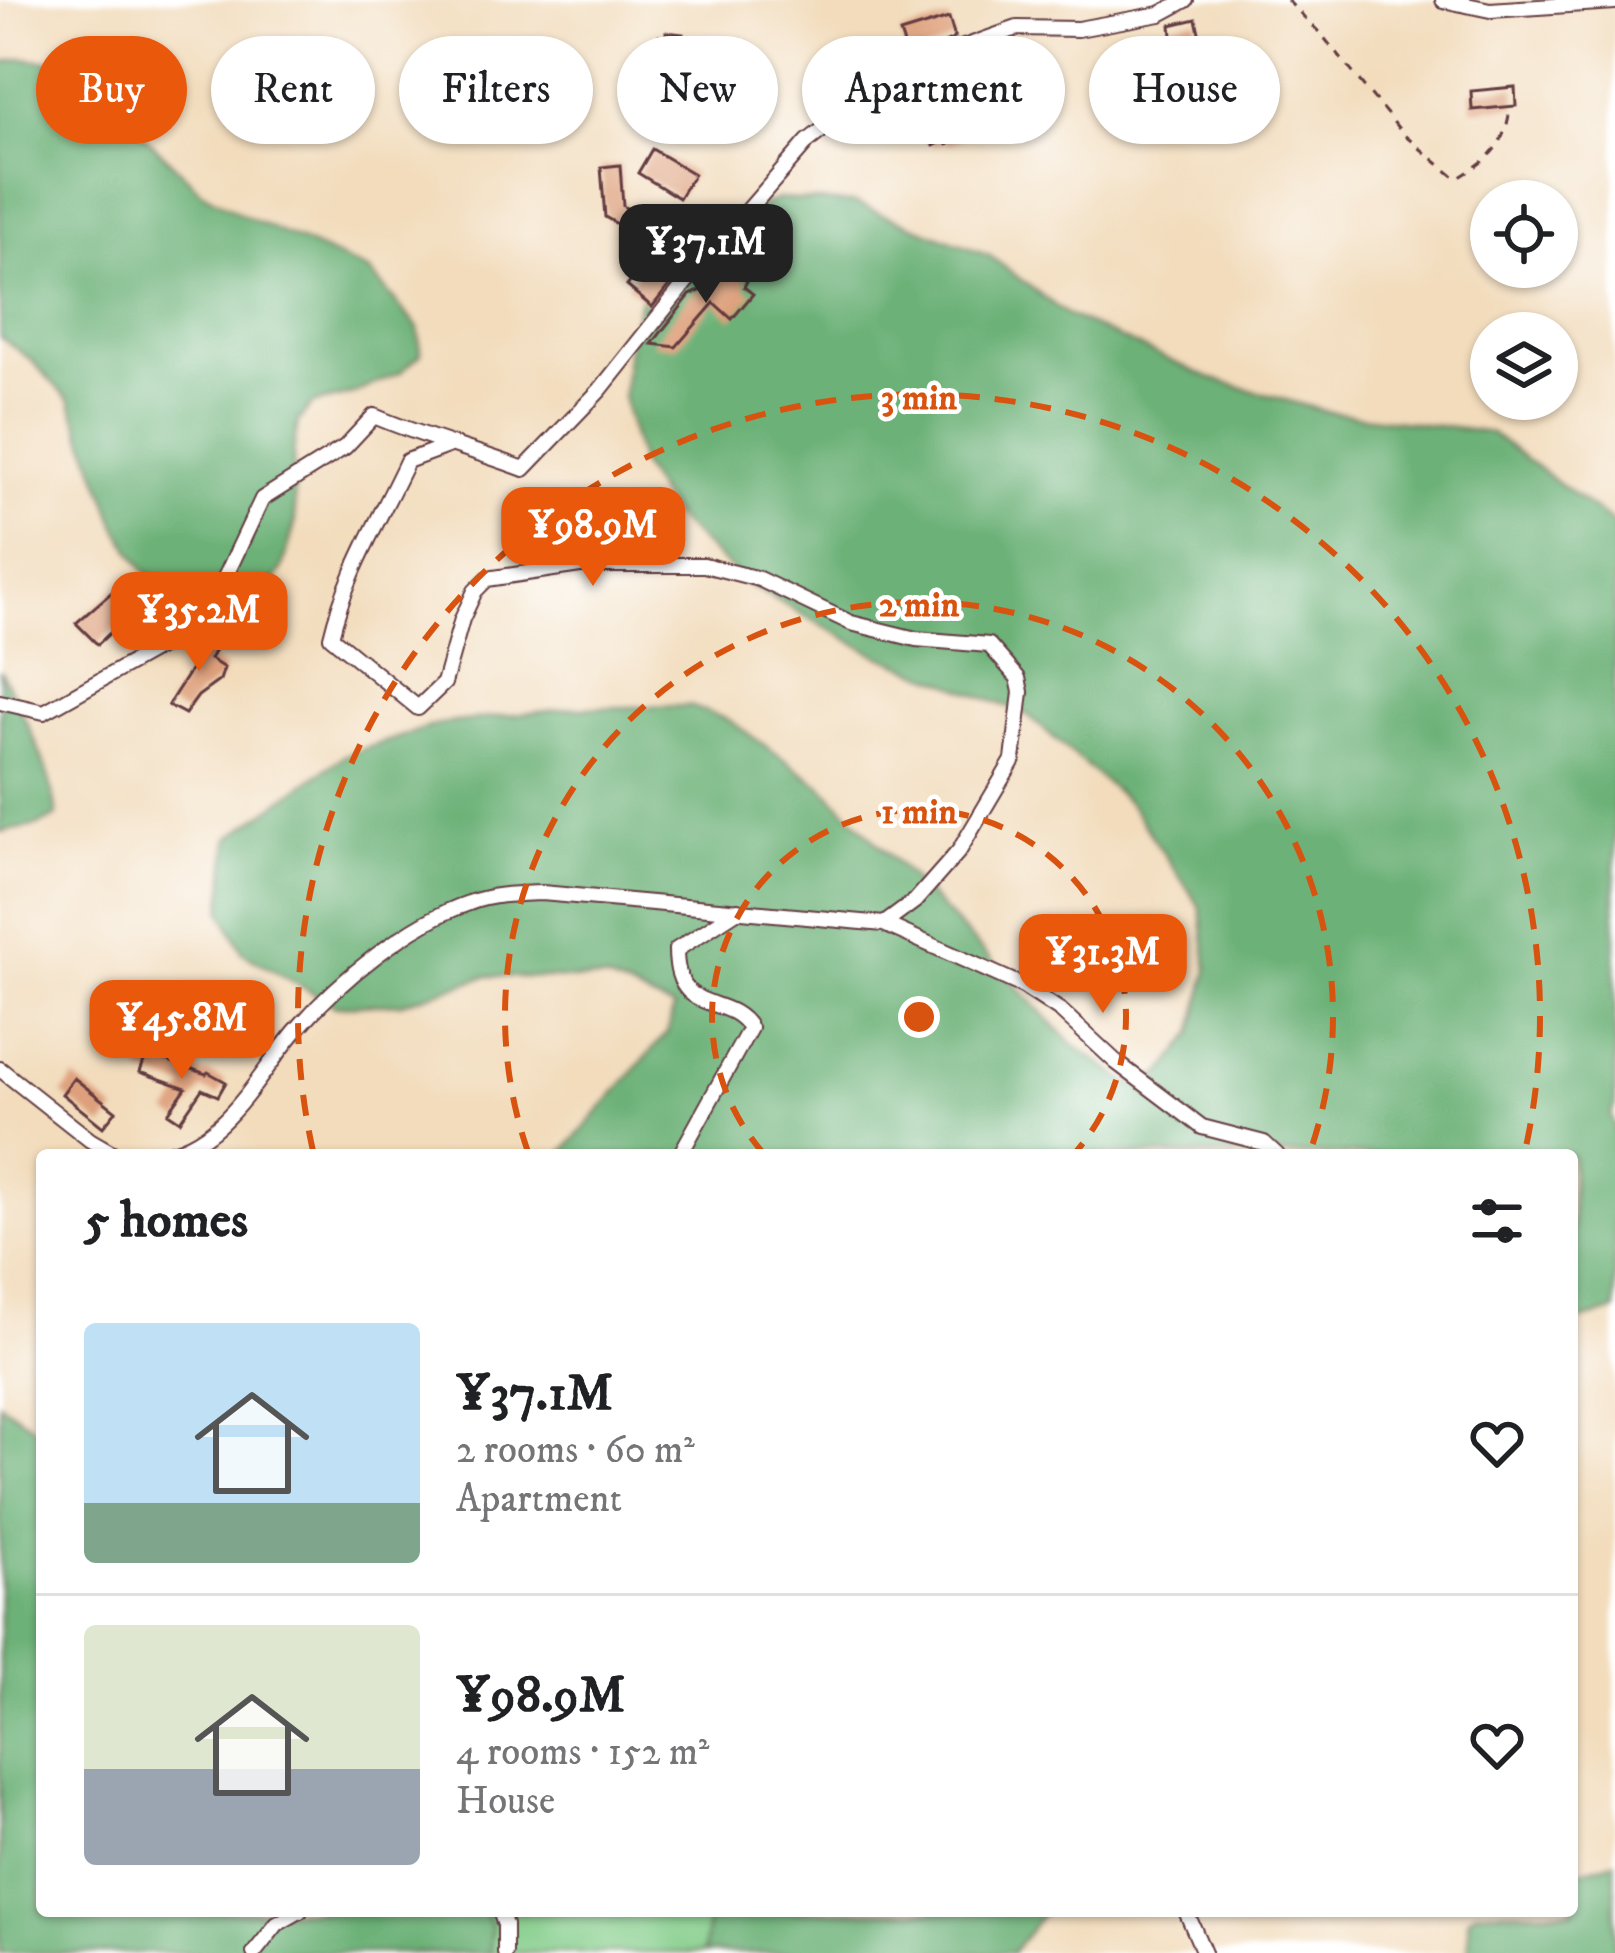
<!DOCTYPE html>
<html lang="en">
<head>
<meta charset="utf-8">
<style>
	:root { --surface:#fff; --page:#f6f6f6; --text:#202124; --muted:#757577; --line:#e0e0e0; --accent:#ea580c }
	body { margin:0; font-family:"IM FELL DW Pica",serif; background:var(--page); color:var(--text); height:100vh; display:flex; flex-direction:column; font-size:45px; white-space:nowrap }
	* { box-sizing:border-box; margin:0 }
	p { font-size:39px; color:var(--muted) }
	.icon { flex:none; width:66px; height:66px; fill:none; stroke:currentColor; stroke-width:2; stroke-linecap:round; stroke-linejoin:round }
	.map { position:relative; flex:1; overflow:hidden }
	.sheet { position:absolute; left:36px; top:1149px; width:1542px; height:768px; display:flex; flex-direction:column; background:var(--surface); border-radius:12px; box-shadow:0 3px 9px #0004 }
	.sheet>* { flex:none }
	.banner { position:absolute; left:36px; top:36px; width:1545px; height:108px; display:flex; gap:24px }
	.tools { position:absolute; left:1470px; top:180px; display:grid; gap:24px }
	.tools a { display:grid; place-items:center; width:108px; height:108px; border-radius:50%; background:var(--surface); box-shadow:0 3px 9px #0004; font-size:60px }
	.price { position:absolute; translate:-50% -102px; padding:0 27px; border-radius:24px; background:var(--accent); color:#fff; font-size:39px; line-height:78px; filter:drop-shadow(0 3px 6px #0008) }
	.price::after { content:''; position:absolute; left:50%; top:72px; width:36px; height:27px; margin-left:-18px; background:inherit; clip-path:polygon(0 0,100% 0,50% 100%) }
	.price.on { background:#222; color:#fff }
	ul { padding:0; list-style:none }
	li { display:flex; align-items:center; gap:36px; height:300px; padding:0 48px }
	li+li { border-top:3px solid var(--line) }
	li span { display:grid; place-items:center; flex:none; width:336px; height:240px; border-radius:12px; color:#555 }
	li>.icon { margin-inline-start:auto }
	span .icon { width:144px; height:144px; fill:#fffc; stroke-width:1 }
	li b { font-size:51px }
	h2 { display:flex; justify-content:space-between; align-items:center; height:144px; padding:0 48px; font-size:51px }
	.chip { padding:0 42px; border-radius:54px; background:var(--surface); box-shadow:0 3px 9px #0004; font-size:42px; line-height:108px }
	.chip.on { background:var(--accent); color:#fff }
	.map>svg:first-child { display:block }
	.green { fill:#85ce8b; stroke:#68765b; stroke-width:3 }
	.forest { fill:#6cb177; stroke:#5b6851; stroke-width:3 }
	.building { fill:#dea07c }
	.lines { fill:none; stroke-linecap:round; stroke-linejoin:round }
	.street-casing { stroke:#633b41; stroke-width:18 }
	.path { stroke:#633b41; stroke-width:3; stroke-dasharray:9 9; stroke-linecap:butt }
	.street { stroke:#fff; stroke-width:14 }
	.ring { fill:none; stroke:#d8530f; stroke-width:6; stroke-dasharray:21 15 }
	.centre { fill:#d8530f; stroke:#fff; stroke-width:6 }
	.ring-label { font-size:36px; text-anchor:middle; font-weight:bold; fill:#d8530f; stroke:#fff; stroke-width:9; stroke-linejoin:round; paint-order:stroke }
</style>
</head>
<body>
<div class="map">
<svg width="1615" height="1953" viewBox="0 0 1615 1953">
	<rect width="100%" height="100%" fill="#fff"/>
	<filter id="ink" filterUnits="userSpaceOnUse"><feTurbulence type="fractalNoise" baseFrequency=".00833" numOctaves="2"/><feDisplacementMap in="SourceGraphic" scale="24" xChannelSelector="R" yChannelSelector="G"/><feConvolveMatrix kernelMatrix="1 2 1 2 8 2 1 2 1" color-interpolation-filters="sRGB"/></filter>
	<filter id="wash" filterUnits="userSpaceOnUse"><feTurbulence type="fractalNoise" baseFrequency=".004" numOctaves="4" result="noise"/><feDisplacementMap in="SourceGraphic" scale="48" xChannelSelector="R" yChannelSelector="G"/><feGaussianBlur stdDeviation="2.7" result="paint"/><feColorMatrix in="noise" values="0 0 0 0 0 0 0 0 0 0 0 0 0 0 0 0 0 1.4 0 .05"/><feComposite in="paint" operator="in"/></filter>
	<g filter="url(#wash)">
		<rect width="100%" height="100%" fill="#f2dcbc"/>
		<path class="green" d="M484 1911H709L704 1953H490L491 1925Z"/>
		<path class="forest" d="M22 58 62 63 101 94 202 192 240 214 370 272 418 328 421 354 401 372 353 394 312 404 298 421 293 453 295 523 282 570 265 593 240 614 205 606 175 584 145 572 118 529 70 401 30 359 0 337V63Z
			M778 199 855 203 990 256 1067 315 1212 379 1324 411 1491 433 1615 525V1104L1611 1115 1615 1128V1311L1572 1322V1155H561L667 1033 674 1008 608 980 487 976 402 1003 336 1006 243 953 222 911 229 838 345 755 439 724 572 708 690 706 729 720 822 786 1075 1046 1130 1084 1162 1074 1193 1033 1208 970 1201 908 1129 803 1028 715 875 654 747 584 674 517 640 465 623 398 627 353 649 264 698 229Z
			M0 670C24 717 50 762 57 816L39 825 0 832Z
			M0 1403 42 1433V1911H484L491 1925 490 1953H0Z
			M1615 1861V1953H1469L1468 1918 1477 1911H1572V1873Z
			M709 1911H1045L1012 1953H704Z"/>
		<g id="blocks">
			<path class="building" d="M949 18 955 38 909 59 900 33Z
				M1196 19 1200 37 1194 39 1200 55 1153 66 1150 52 1173 47 1171 25Z
				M666 32 683 34 682 41 755 51 752 71 668 60 669 52 657 51 659 36 666 37Z
				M924 76 940 107 953 101 970 134 947 145 945 140 934 146 919 130 902 135 884 103Z
				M1515 87 1516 106 1472 110 1471 91Z
				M652 149 694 174 679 198 638 173Z
				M620 165 623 206 660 230 652 244 605 217 601 167Z
				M658 263 673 281 652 307 627 286 643 266 651 272Z
				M732 269 747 281 744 287 753 294 732 319 714 303 676 347 652 344 690 295 700 291 714 275 727 276Z
				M127 579 150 604 134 619 129 615 98 644 95 642 76 623Z
				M211 631 222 637 210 659 224 668 220 680 198 696 185 714 168 705 195 663 192 661 200 646 194 643 195 640Z
				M147 1053 206 1074 208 1072 226 1082 218 1096 202 1089 180 1121 168 1113 186 1088 140 1072Z
				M74 1078 116 1111 103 1127 62 1094Z"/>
		</g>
	</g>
	<g filter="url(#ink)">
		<use href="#blocks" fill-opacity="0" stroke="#633b41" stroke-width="3"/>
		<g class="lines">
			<defs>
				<path id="street" d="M1443 0 1490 10 1615 2
					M450 445 407 461C379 521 346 573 331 637L418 708 444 683 462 619 475 591 487 579 580 565H704L759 579 851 623 916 639 989 645 1018 678 1021 692 1013 760 959 851 915 901 884 924
					M0 702 44 712 204 622 262 499 345 447 374 416C423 437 474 450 524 469L600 390 686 282 808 141 867 95 933 58 1017 28 1078 29 1160 14 1186 0
					M0 1069 90 1140 116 1155
					M157 1155C225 1147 257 1075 298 1028 339 981 409 923 469 903 493 894 517 894 542 893L884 924 1023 986 1061 1011 1116 1062 1202 1127 1264 1143 1277 1155
					M680 1155 750 1028C728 992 676 1018 676 950L738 910
					M500 1911 505 1925V1953
					M1186 1911 1204 1953
					M254 1953 277 1924 300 1911"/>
			</defs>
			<use href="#street" class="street-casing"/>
			<path class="path" d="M1287 0 1321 34 1404 135 1457 179C1485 161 1503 149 1509 115"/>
			<use href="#street" class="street"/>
		</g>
	</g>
	<g class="ring">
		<path d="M764 1154A207 207 0 1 1 1074 1154"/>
		<path d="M528 1152A414 414 0 1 1 1310 1152"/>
		<path d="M313 1151A621 621 0 1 1 1525 1151"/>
	</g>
	<circle cx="919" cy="1017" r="18" class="centre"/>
	<g class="ring-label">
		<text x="919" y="409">3 min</text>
		<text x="919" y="616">2 min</text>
		<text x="919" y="823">1 min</text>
	</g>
</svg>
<div class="tools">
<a><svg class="icon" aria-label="locate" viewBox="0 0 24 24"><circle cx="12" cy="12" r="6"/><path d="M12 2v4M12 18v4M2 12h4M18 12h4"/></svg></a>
<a><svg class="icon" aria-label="layers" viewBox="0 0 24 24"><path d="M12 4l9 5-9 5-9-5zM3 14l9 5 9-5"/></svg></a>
</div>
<b class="price on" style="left:706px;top:306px">¥37.1M</b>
<b class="price" style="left:593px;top:589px">¥98.9M</b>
<b class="price" style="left:199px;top:674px">¥35.2M</b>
<b class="price" style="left:1103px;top:1016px">¥31.3M</b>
<b class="price" style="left:182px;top:1082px">¥45.8M</b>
<div class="banner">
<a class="chip on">Buy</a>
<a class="chip">Rent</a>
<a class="chip">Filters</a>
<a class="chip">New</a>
<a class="chip">Apartment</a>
<a class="chip">House</a>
</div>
<section class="sheet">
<h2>5 homes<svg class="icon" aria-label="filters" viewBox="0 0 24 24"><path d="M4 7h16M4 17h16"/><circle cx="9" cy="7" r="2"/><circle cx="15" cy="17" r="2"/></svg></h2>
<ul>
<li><span style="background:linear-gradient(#bfe0f5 75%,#7fa58c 0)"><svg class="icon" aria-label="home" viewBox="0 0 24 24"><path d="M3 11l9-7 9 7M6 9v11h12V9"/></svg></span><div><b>¥37.1M</b><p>2 rooms · 60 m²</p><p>Apartment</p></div><svg class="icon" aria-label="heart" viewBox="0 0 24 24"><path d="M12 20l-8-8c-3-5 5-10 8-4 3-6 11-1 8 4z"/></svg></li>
<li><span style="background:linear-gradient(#dfe7d0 60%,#9aa5b1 0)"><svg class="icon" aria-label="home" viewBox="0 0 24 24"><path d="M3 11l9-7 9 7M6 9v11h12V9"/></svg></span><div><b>¥98.9M</b><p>4 rooms · 152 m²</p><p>House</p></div><svg class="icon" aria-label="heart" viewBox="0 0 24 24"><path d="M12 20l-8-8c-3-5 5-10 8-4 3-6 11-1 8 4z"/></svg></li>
</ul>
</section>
</div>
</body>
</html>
